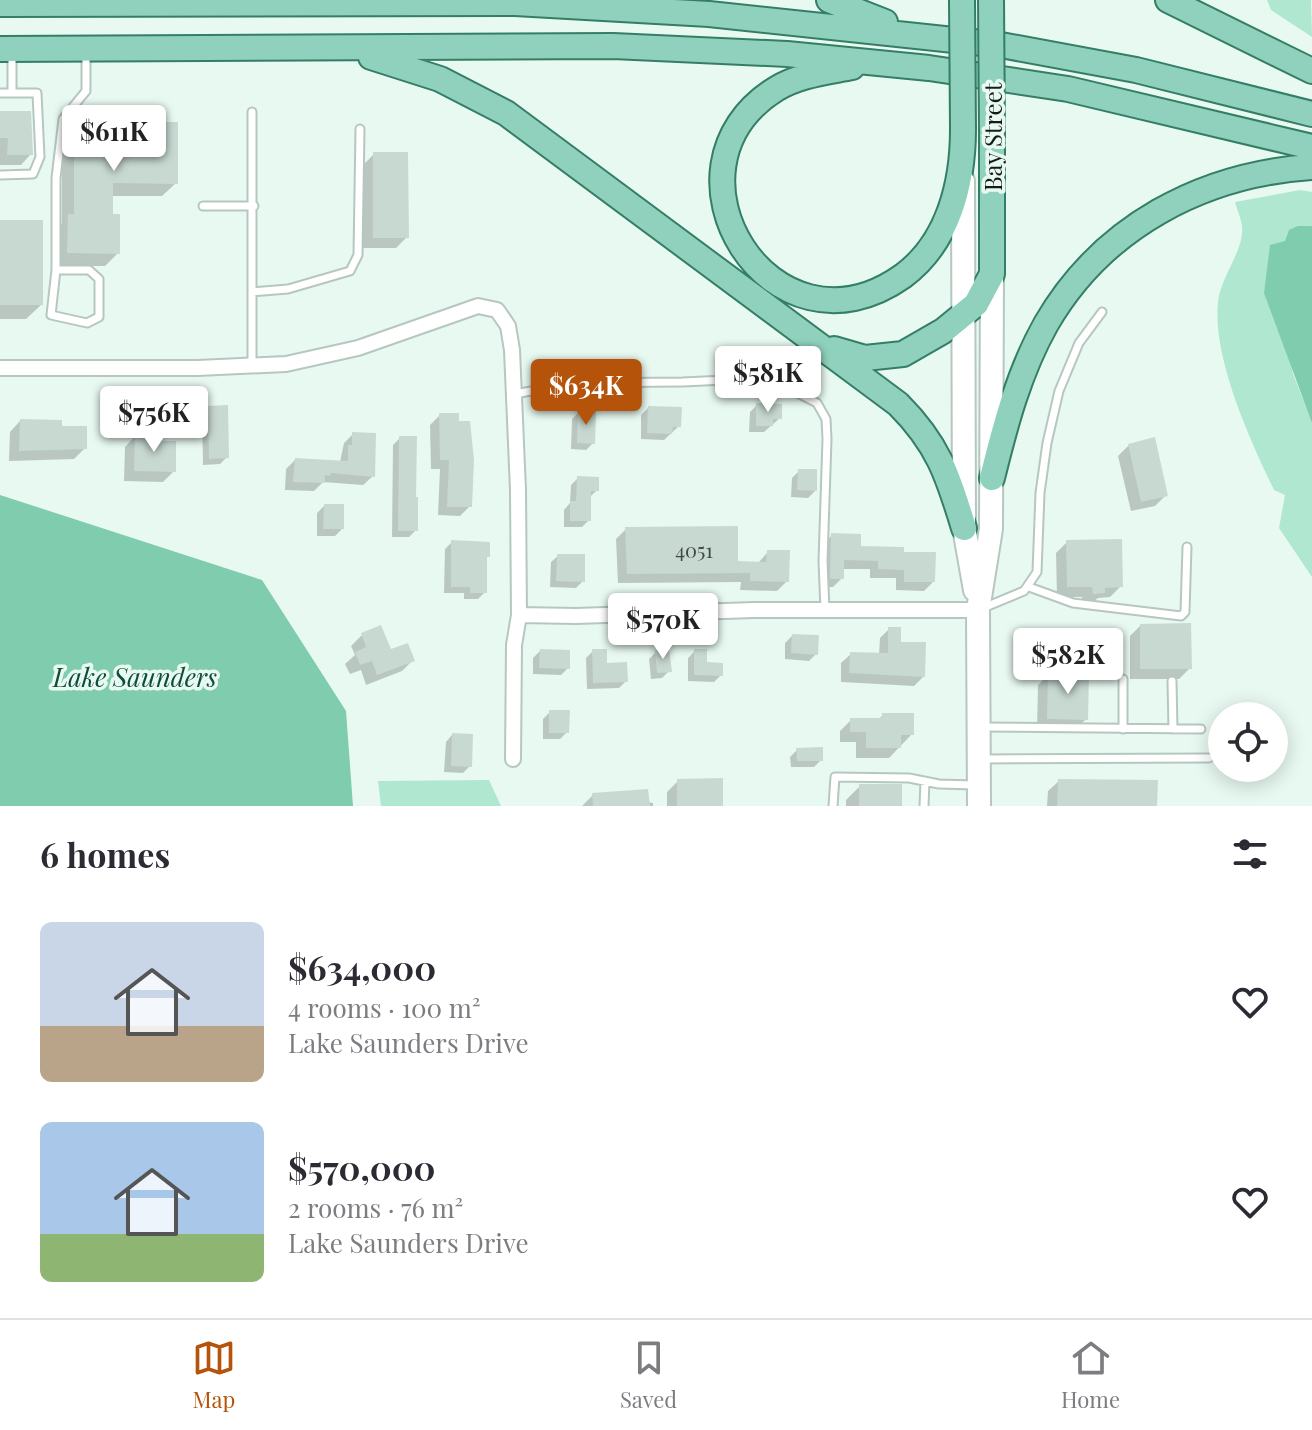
<!DOCTYPE html>
<html lang="en">
<head>
<meta charset="utf-8">
<style>
	:root { --surface:#fff; --page:#f7f7f7; --text:#2b2b33; --muted:#7c7c81; --line:#e1e1e2; --accent:#b45309 }
	body { margin:0; font-family:"Playfair Display",serif; background:var(--page); color:var(--text); height:100vh; display:flex; flex-direction:column; font-size:30px; white-space:nowrap }
	* { box-sizing:border-box; margin:0 }
	p { font-size:26px; color:var(--muted) }
	.icon { flex:none; width:44px; height:44px; fill:none; stroke:currentColor; stroke-width:2; stroke-linecap:round; stroke-linejoin:round }
	.map { position:relative; height:806px; overflow:hidden }
	.panel { display:flex; flex-direction:column; background:var(--surface); flex:1 }
	.panel>* { flex:none }
	.controls { position:absolute; left:1208px; top:702px; display:grid; gap:16px }
	.controls a { display:grid; place-items:center; width:80px; height:80px; border-radius:50%; background:var(--surface); box-shadow:0 4px 20px #0003; font-size:40px }
	.price { position:absolute; translate:-50% -68px; padding:0 18px; border-radius:8px; background:#fff; color:#222; font-size:26px; line-height:52px; filter:drop-shadow(0 2px 4px #0008) }
	.price::after { content:''; position:absolute; left:50%; top:48px; width:24px; height:18px; margin-left:-12px; background:inherit; clip-path:polygon(0 0,100% 0,50% 100%) }
	.price.on { background:var(--accent); color:#fff }
	ul { padding:0; list-style:none }
	li { display:flex; align-items:center; gap:24px; height:200px; padding:0 40px }
	li span { display:grid; place-items:center; flex:none; width:224px; height:160px; border-radius:12px; color:#555 }
	li>.icon { margin-inline-start:auto }
	span .icon { width:96px; height:96px; fill:#fffc; stroke-width:1 }
	li b { font-size:34px }
	h2 { display:flex; justify-content:space-between; align-items:center; height:96px; padding:0 40px; font-size:34px }
	.menu { display:flex; justify-content:space-around; align-items:center; height:112px; border-top:2px solid var(--line); background:var(--surface); font-size:22px; color:var(--muted) }
	.menu a { display:grid; justify-items:center; gap:4px }
	.menu .on { color:var(--accent) }
	.map>svg:first-child { display:block }
	.green { fill:#b0e7d1 }
	.water { fill:#80ccaf }
	.shadow { fill:#0003 }
	.building { fill:#c8d9d2 }
	.lines { fill:none; stroke-linecap:round; stroke-linejoin:round }
	.service-casing { stroke:#b6c7c0; stroke-width:11 }
	.minor-casing { stroke:#b6c7c0; stroke-width:18 }
	.secondary-casing { stroke:#b6c7c0; stroke-width:26 }
	.primary-casing { stroke:#347e66; stroke-width:28 }
	.service { stroke:#fff; stroke-width:7 }
	.minor { stroke:#fff; stroke-width:14 }
	.secondary { stroke:#fff; stroke-width:22 }
	.primary { stroke:#8fd1bc; stroke-width:24 }
	.primary-bridge-casing { stroke:#347e66; stroke-width:28; stroke-linecap:butt }
	.primary-bridge { stroke:#8fd1bc; stroke-width:24 }
	.labels { text-anchor:middle; dominant-baseline:central; stroke-width:7; stroke-linejoin:round; paint-order:stroke }
	.number-label { font-size:20px; fill:#424a47 }
	.street-label { font-size:24px; fill:#151b19; stroke:#e8f9f1 }
	.water-label { font-size:26px; font-style:italic; fill:#0e4d3b; stroke:#e8f9f1 }
</style>
</head>
<body>
<div class="map">
<svg width="1312" height="806" viewBox="0 0 1312 806">
	<rect width="100%" height="100%" fill="#e8f9f1"/>
	<path class="green" d="M1267 0H1311L1312 37 1271 10Z
		M1300 190 1312 192V226H1298L1285 335 1293 374 1312 422V577L1279 528 1285 495 1274 490C1250 440 1212 357 1218 302 1220 278 1245 249 1242 226 1241 218 1237 210 1235 202Z
		M489 780 501 806H381L378 781Z"/>
	<path class="water" d="M1298 226H1312V423L1264 293 1270 245 1285 241 1289 230Z
		M0 495 262 580 346 711 353 806H0Z"/>
	<path class="shadow" d="M0 113 31 154 21 165H0Z
		M76 117 118 124 176 183 162 196H111V216L118 253 105 266H55V229L62 223V166H55L57 137Z
		M374 154 407 237 396 248H363V165Z
		M0 222 41 305 26 319H0Z
		M757 405 780 418 764 432H749L750 412Z
		M209 408 227 457 220 464 203 465 202 415Z
		M648 408 679 426 664 440 641 439V415Z
		M579 412 593 443 586 450 571 449 572 419Z
		M440 415 470 506 460 516 438 515 440 469H431L430 425Z
		M20 421 60 428 85 448 74 459 9 461 10 432Z
		M353 434 373 476 363 485 323 482 314 491 285 490 286 469 295 460 340 462 344 443Z
		M135 436 154 443 174 471 163 482 124 481 125 447Z
		M400 438 416 530 409 537H392L393 445Z
		M1129 445 1166 495 1155 506 1131 511 1118 456Z
		M799 471 815 491 808 498 791 497 792 478Z
		M578 478 597 490 589 498V520L582 527H564V510L570 503 571 485Z
		M324 506 342 529 335 536H317V513Z
		M626 529 736 563H758L768 552 787 581 777 591 740 590 741 582 618 583 616 539Z
		M832 535 859 548 902 554 933 582 924 591 896 590V578H870V569H842V578L833 587H822L823 544Z
		M452 542 488 556 485 559V592L478 599H464V593H444L445 549Z
		M1067 542 1121 586 1110 597 1098 598 1092 603 1083 604 1082 597H1057L1056 553Z
		M558 556 583 581 576 588 550 587 551 562Z
		M1140 626 1190 668 1179 679H1130V636Z
		M889 629 923 677 914 686 841 682V663L851 654 879 655 880 638Z
		M362 635 390 652 413 660 402 671 366 685 361 670 350 674 345 664 355 655 351 646Z
		M792 636 816 654 809 661 785 659V643Z
		M540 651 568 668 561 675 533 674V658Z
		M593 651 626 681 619 688 587 689 586 658Z
		M695 651 705 664 721 675 714 682 688 681V658Z
		M656 652 669 671 662 678 651 679 649 659Z
		M1049 674 1086 719 1075 730 1037 729 1038 685Z
		M550 712 567 732 560 739H543V719Z
		M883 715 912 734 889 758H856V742H840V731L851 720H878Z
		M452 735 470 766 463 773 444 772 446 742Z
		M797 750 821 760 814 767H791L790 757Z
		M678 781 721 806H667V792Z
		M1059 781 1155 806H1047L1048 791Z
		M860 786 900 806H846V800Z
		M593 795 653 803V806H582Z"/>
	<path class="building" d="M0 111H31L33 155H7L8 138H0Z
		M75 115H120V122H178V184L113 183V214H120V254L67 253 68 214H74V153H68V133L69 122Z
		M373 152H408L409 238H373Z
		M0 220H43V305H0Z
		M756 403 782 404V419H773V426H756Z
		M228 405 229 458 209 459 208 406Z
		M648 406 682 407 681 427H673L672 434 647 433Z
		M578 410 596 411 595 444 577 443Z
		M439 413H459V421H470L474 460 472 507H447L449 460H440Z
		M20 419 62 420V426H87V449L19 451Z
		M352 432 376 433 375 477 331 473 330 476 325 475V483L293 482 295 458 348 461V445H352Z
		M135 434H156V441H176V472L134 471Z
		M399 436H417L416 497H418V531H398Z
		M1155 437 1168 496 1141 502 1128 444Z
		M798 469H817V491L797 490Z
		M577 476 599 477V491H591V521H570V501H576Z
		M324 504H344V529H323Z
		M738 526V561L766 562 767 550H790L789 582 750 581V573L627 574 625 527Z
		M831 533 861 534V546L904 547V552H936L935 582H904V570L878 569V561L844 560V579H830Z
		M1122 539 1123 587 1105 588V593L1093 594 1092 587H1067L1066 540Z
		M451 540 490 542V557H487V593H470V587H451Z
		M557 554H585V582L556 581Z
		M1191 623 1192 669H1140V624Z
		M381 625 391 649 408 643 415 661 377 675 372 661 360 665 355 652 366 647 361 633Z
		M888 627H901V642H926L925 677 849 673 850 652 888 653Z
		M792 634 819 635 818 655 791 653Z
		M540 649 570 650V669L539 668Z
		M592 649H607V663L627 662 628 682 593 683Z
		M669 649 672 672 657 673 655 650Z
		M694 649H707V662L723 663V676L694 675Z
		M1048 672 1089 673 1088 720 1047 719Z
		M549 710H570L569 733H549Z
		M882 713H914V735H901V748H866V732H850V718H882Z
		M452 733 473 734 472 767 451 766Z
		M823 747V761H797L796 748Z
		M723 778V806H677V779Z
		M1058 779 1158 780 1157 806H1057Z
		M859 784H902V806H859Z
		M648 789 650 806H593L592 793Z"/>
	<g class="lines">
		<defs>
			<path id="service" d="M12 55V92
				M0 93H37L40 157 33 174 0 175
				M203 206H254
				M56 270H89L99 279V317L87 323 51 315 56 270V178L63 119 86 91V51
				M252 292 288 289 350 271 358 255 360 129
				M252 365V112
				M515 394 573 383 682 382 748 379 774 381 817 403 826 419 827 439 823 561 825 610
				M1029 587 1073 603 1181 616 1185 612 1187 547
				M983 608 1024 591 1037 572 1040 493 1047 443 1059 391 1079 343 1102 312
				M1123 679V729
				M1172 681 1173 729
				M981 727 1201 729
				M983 759 1209 758
				M833 806 835 777 909 778 939 784 975 785
				M924 806 925 781"/>
			<path id="minor" d="M0 368H198L286 364 358 348 478 306 497 310 508 326 512 350 518 490 519 615 514 645 513 759
				M519 615 576 616 754 610H978"/>
			<path id="secondary" d="M963 181 964 528 975 590
				M979 806 978 610 991 529 992 274"/>
			<path id="primary" d="M829 0 885 22
				M1168 0 1312 71
				M0 4 515 3 709 14 1001 45 1136 70 1312 114
				M0 49 613 46 787 54 929 68 1068 89 1312 147
				M371 57 440 79 506 113 898 404C938 444 948 475 964 528
				M852 67C827 72 798 75 776 89 648 169 772 369 903 276 949 242 963 183 963 129
				M834 349 865 358 903 354 943 331 976 304 992 274V133
				M992 478C1005 425 1019 372 1046 324 1102 227 1202 174 1312 167"/>
		</defs>
		<use href="#service" class="service-casing"/>
		<use href="#minor" class="minor-casing"/>
		<use href="#secondary" class="secondary-casing"/>
		<use href="#primary" class="primary-casing"/>
		<use href="#service" class="service"/>
		<use href="#minor" class="minor"/>
		<use href="#secondary" class="secondary"/>
		<use href="#primary" class="primary"/>
		<defs>
			<path id="primary-bridge" d="M962 0 963 129
				M991 0 992 133"/>
		</defs>
		<use href="#primary-bridge" class="primary-bridge-casing"/>
		<use href="#primary-bridge" class="primary-bridge"/>
	</g>
	<g class="labels">
		<g class="number-label">
			<text x="694" y="549">4051</text>
		</g>
		<g class="street-label">
			<text transform="translate(992 137) rotate(-90)">Bay Street</text>
		</g>
		<g class="water-label">
			<text x="135" y="676">Lake Saunders</text>
		</g>
	</g>
</svg>
<div class="controls">
<a><svg class="icon" aria-label="locate" viewBox="0 0 24 24"><circle cx="12" cy="12" r="6"/><path d="M12 2v4M12 18v4M2 12h4M18 12h4"/></svg></a>
</div>
<b class="price" style="left:114px;top:173px">$611K</b>
<b class="price" style="left:768px;top:414px">$581K</b>
<b class="price on" style="left:586px;top:427px">$634K</b>
<b class="price" style="left:154px;top:454px">$756K</b>
<b class="price" style="left:663px;top:661px">$570K</b>
<b class="price" style="left:1068px;top:696px">$582K</b>
</div>
<section class="panel">
<h2>6 homes<svg class="icon" aria-label="filters" viewBox="0 0 24 24"><path d="M4 7h16M4 17h16"/><circle cx="9" cy="7" r="2"/><circle cx="15" cy="17" r="2"/></svg></h2>
<ul>
<li><span style="background:linear-gradient(#c9d6e8 65%,#b9a48a 0)"><svg class="icon" aria-label="home" viewBox="0 0 24 24"><path d="M3 11l9-7 9 7M6 9v11h12V9"/></svg></span><div><b>$634,000</b><p>4 rooms · 100 m²</p><p>Lake Saunders Drive</p></div><svg class="icon" aria-label="heart" viewBox="0 0 24 24"><path d="M12 20l-8-8c-3-5 5-10 8-4 3-6 11-1 8 4z"/></svg></li>
<li><span style="background:linear-gradient(#a9c7e8 70%,#8fb573 0)"><svg class="icon" aria-label="home" viewBox="0 0 24 24"><path d="M3 11l9-7 9 7M6 9v11h12V9"/></svg></span><div><b>$570,000</b><p>2 rooms · 76 m²</p><p>Lake Saunders Drive</p></div><svg class="icon" aria-label="heart" viewBox="0 0 24 24"><path d="M12 20l-8-8c-3-5 5-10 8-4 3-6 11-1 8 4z"/></svg></li>
</ul>
</section>
<nav class="menu">
<a class="on"><svg class="icon" aria-label="map" viewBox="0 0 24 24"><path d="M3 6l6-2 6 2 6-2v14l-6 2-6-2-6 2zM9 4v14M15 6v14"/></svg>Map</a>
<a><svg class="icon" aria-label="saved" viewBox="0 0 24 24"><path d="M7 4h10v16l-5-4-5 4z"/></svg>Saved</a>
<a><svg class="icon" aria-label="home" viewBox="0 0 24 24"><path d="M3 11l9-7 9 7M6 9v11h12V9"/></svg>Home</a>
</nav>
</body>
</html>
